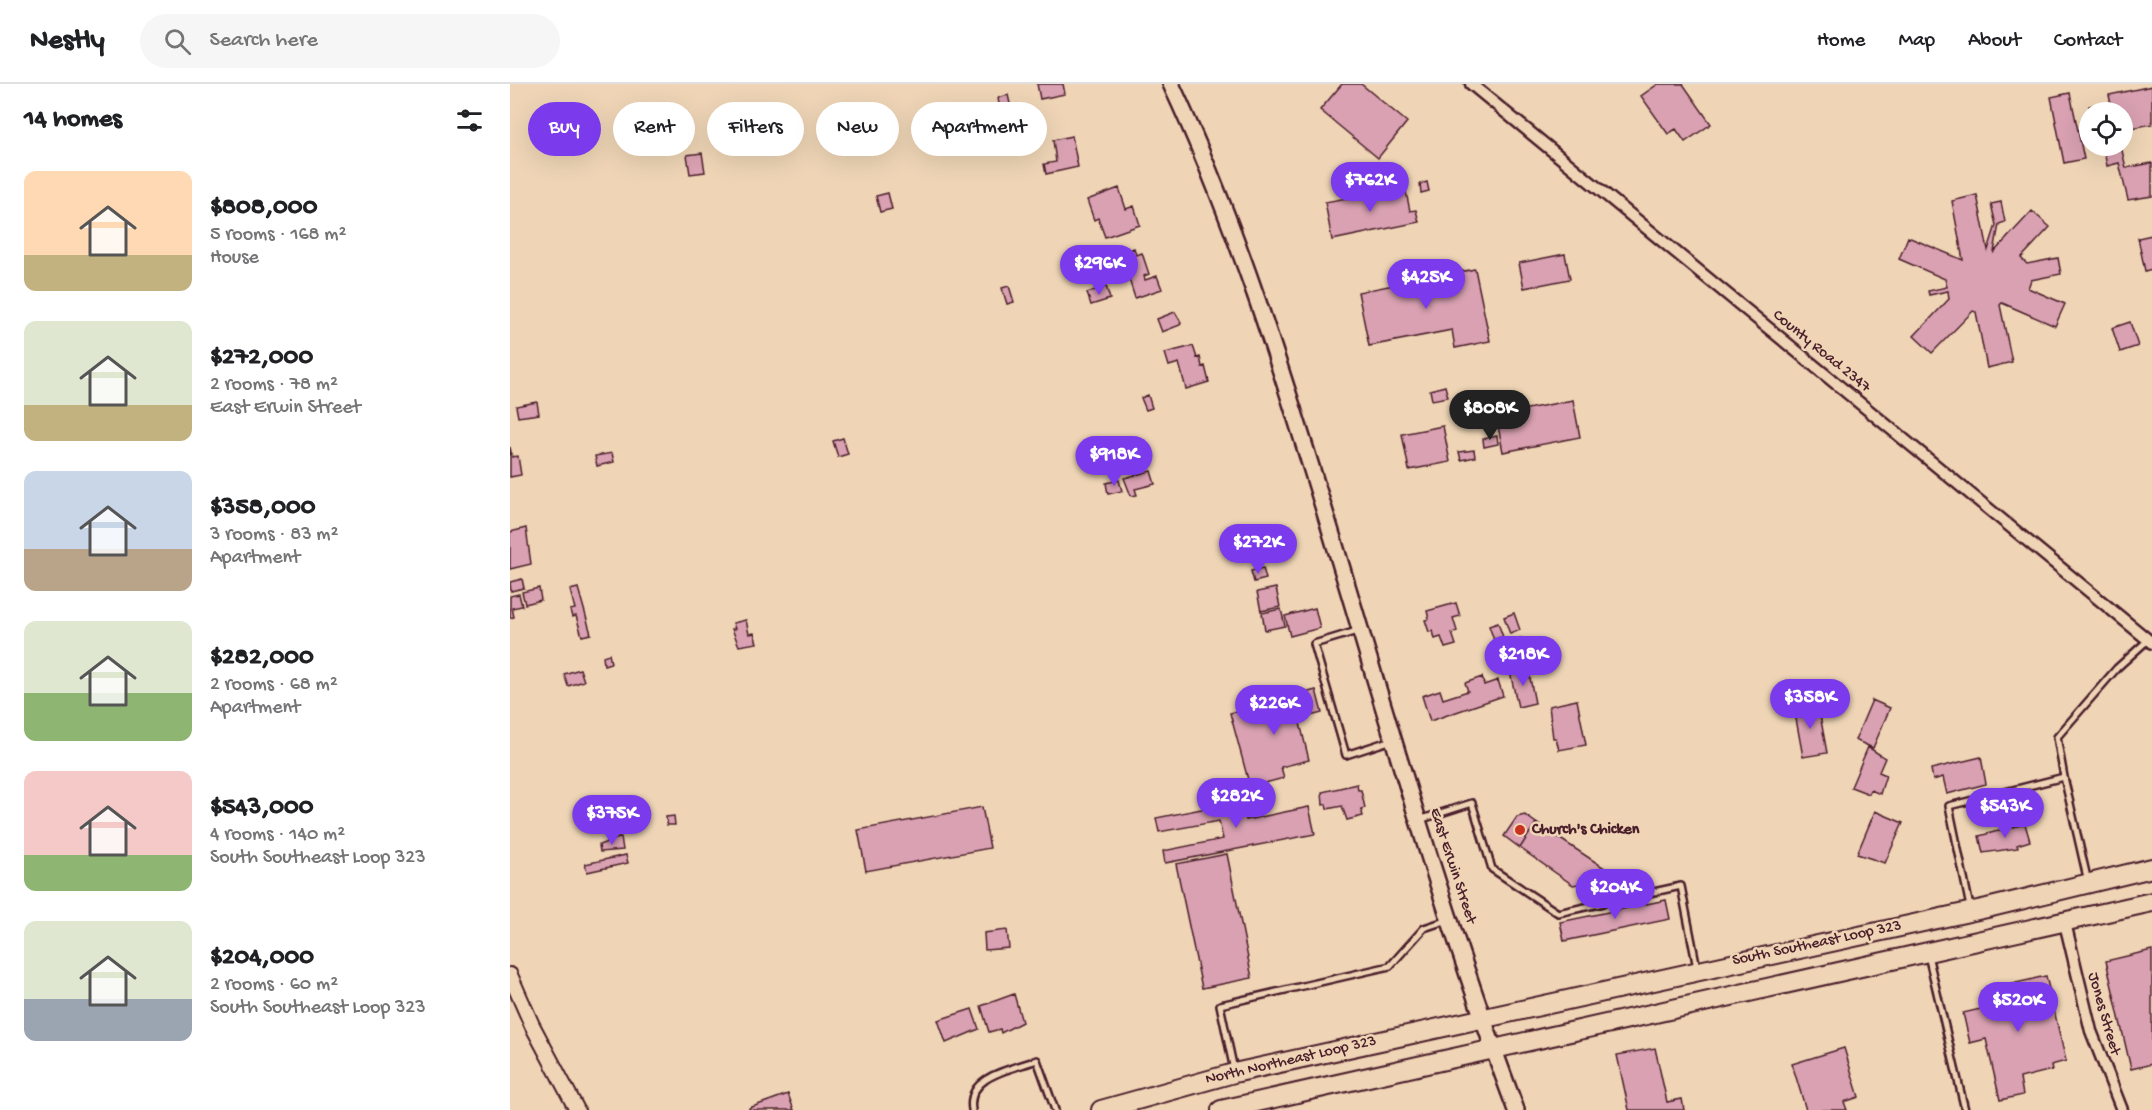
<!DOCTYPE html>
<html lang="en">
<head>
<meta charset="utf-8">
<style>
	:root { --surface:#fff; --page:#f6f6f6; --text:#202124; --muted:#757577; --line:#e0e0e0; --accent:#7c3aed }
	body { margin:0; font-family:"Gochi Hand",sans-serif; background:var(--page); color:var(--text); height:100vh; display:flex; flex-direction:column; font-size:22px; white-space:nowrap }
	* { box-sizing:border-box; margin:0 }
	p { font-size:20px; color:var(--muted) }
	.icon { flex:none; width:33px; height:33px; fill:none; stroke:currentColor; stroke-width:2; stroke-linecap:round; stroke-linejoin:round }
	.map { position:relative; flex:1; overflow:hidden }
	.side { display:flex; flex-direction:column; background:var(--surface); width:510px }
	.side>* { flex:none }
	.hud { position:absolute; left:18px; top:18px; width:570px; height:54px; display:flex; gap:12px }
	.buttons { position:absolute; left:1569px; top:18px; display:grid; gap:12px }
	.buttons a { display:grid; place-items:center; width:54px; height:54px; border-radius:50%; background:var(--surface); box-shadow:0 6px 24px #0002; font-size:30px }
	.price { position:absolute; translate:-50% -51px; padding:0 14px; border-radius:21px; background:var(--accent); color:#fff; font-size:20px; line-height:39px; filter:drop-shadow(0 2px 3px #0008) }
	.price::after { content:''; position:absolute; left:50%; top:36px; width:18px; height:14px; margin-left:-9px; background:inherit; clip-path:polygon(0 0,100% 0,50% 100%) }
	.price.on { background:#222; color:#fff }
	ul { padding:0; list-style:none }
	li { display:flex; align-items:center; gap:18px; height:150px; padding:0 24px }
	li span { display:grid; place-items:center; flex:none; width:168px; height:120px; border-radius:12px; color:#555 }
	li>.icon { margin-inline-start:auto }
	span .icon { width:72px; height:72px; fill:#fffc; stroke-width:1 }
	li b { font-size:26px }
	h2 { display:flex; justify-content:space-between; align-items:center; height:72px; padding:0 24px; font-size:26px }
	.pill { padding:0 21px; border-radius:27px; background:var(--surface); box-shadow:0 6px 24px #0002; font-size:21px; line-height:54px }
	.pill.on { background:var(--accent); color:#fff }
	header { display:flex; align-items:center; gap:36px; box-sizing:border-box; height:84px; padding:0 30px; background:var(--surface); border-bottom:2px solid var(--line) }
	header strong { font-size:28px }
	nav { display:flex; gap:33px; margin-inline-start:auto; font-size:21px }
	.search { width:420px; height:54px; background:var(--page); display:flex; align-items:center; gap:15px; box-sizing:border-box; padding:0 21px; border-radius:33px; color:var(--muted); font-size:22px }
	main { display:flex; flex:1; min-height:0 }
	.map>svg:first-child { display:block }
	.building { fill:#d9a1b2; stroke:#4a1f2b; stroke-width:1.5 }
	.lines { fill:none; stroke-linecap:round; stroke-linejoin:round }
	.service-casing { stroke:#4a1f2b; stroke-width:10 }
	.minor-casing { stroke:#4a1f2b; stroke-width:15 }
	.tertiary-casing { stroke:#4a1f2b; stroke-width:18 }
	.secondary-casing { stroke:#4a1f2b; stroke-width:20 }
	.trunk-casing { stroke:#4a1f2b; stroke-width:22 }
	.service { stroke:#efd5b6; stroke-width:5 }
	.minor { stroke:#efd5b6; stroke-width:10 }
	.tertiary { stroke:#efd5b6; stroke-width:14 }
	.secondary { stroke:#efd5b6; stroke-width:15 }
	.trunk { stroke:#efd5b6; stroke-width:18 }
	.poi-dot { fill:#c8321e; stroke:#efd5b6; stroke-width:2 }
	.labels { text-anchor:middle; dominant-baseline:central; stroke-width:5; stroke-linejoin:round; paint-order:stroke }
	.street-label { font-size:16px; fill:#4a1f2b; stroke:#efd5b6 }
	.poi-label { font-size:16px; font-weight:bold; fill:#4a1f2b; stroke:#efd5b6; text-anchor:start }
</style>
</head>
<body>
<header>
<strong>Nestly</strong>
<div class="search"><svg class="icon" aria-label="search" viewBox="0 0 24 24"><circle cx="10" cy="10" r="6"/><path d="M15 15l6 6"/></svg>Search here</div>
<nav><a>Home</a><a>Map</a><a>About</a><a>Contact</a></nav>
</header>
<main>
<section class="side">
<h2>14 homes<svg class="icon" aria-label="filters" viewBox="0 0 24 24"><path d="M4 7h16M4 17h16"/><circle cx="9" cy="7" r="2"/><circle cx="15" cy="17" r="2"/></svg></h2>
<ul>
<li><span style="background:linear-gradient(#ffd9b3 70%,#c2b280 0)"><svg class="icon" aria-label="home" viewBox="0 0 24 24"><path d="M3 11l9-7 9 7M6 9v11h12V9"/></svg></span><div><b>$808,000</b><p>5 rooms · 168 m²</p><p>House</p></div></li>
<li><span style="background:linear-gradient(#dfe7d0 70%,#c2b280 0)"><svg class="icon" aria-label="home" viewBox="0 0 24 24"><path d="M3 11l9-7 9 7M6 9v11h12V9"/></svg></span><div><b>$272,000</b><p>2 rooms · 78 m²</p><p>East Erwin Street</p></div></li>
<li><span style="background:linear-gradient(#c9d6e8 65%,#b9a48a 0)"><svg class="icon" aria-label="home" viewBox="0 0 24 24"><path d="M3 11l9-7 9 7M6 9v11h12V9"/></svg></span><div><b>$358,000</b><p>3 rooms · 83 m²</p><p>Apartment</p></div></li>
<li><span style="background:linear-gradient(#dfe7d0 60%,#8fb573 0)"><svg class="icon" aria-label="home" viewBox="0 0 24 24"><path d="M3 11l9-7 9 7M6 9v11h12V9"/></svg></span><div><b>$282,000</b><p>2 rooms · 68 m²</p><p>Apartment</p></div></li>
<li><span style="background:linear-gradient(#f6c9c9 70%,#8fb573 0)"><svg class="icon" aria-label="home" viewBox="0 0 24 24"><path d="M3 11l9-7 9 7M6 9v11h12V9"/></svg></span><div><b>$543,000</b><p>4 rooms · 140 m²</p><p>South Southeast Loop 323</p></div></li>
<li><span style="background:linear-gradient(#dfe7d0 65%,#9aa5b1 0)"><svg class="icon" aria-label="home" viewBox="0 0 24 24"><path d="M3 11l9-7 9 7M6 9v11h12V9"/></svg></span><div><b>$204,000</b><p>2 rooms · 60 m²</p><p>South Southeast Loop 323</p></div></li>
</ul>
</section>
<div class="map">
<svg width="1642" height="1026" viewBox="0 0 1642 1026">
	<rect width="100%" height="100%" fill="#efd5b6"/>
	<filter id="ink" filterUnits="userSpaceOnUse"><feTurbulence type="fractalNoise" baseFrequency=".0167" numOctaves="2"/><feDisplacementMap in="SourceGraphic" scale="12" xChannelSelector="R" yChannelSelector="G"/><feConvolveMatrix kernelMatrix="1 2 1 2 8 2 1 2 1" color-interpolation-filters="sRGB"/></filter>
	<g filter="url(#ink)">
		<path class="building" d="M527 0H553L555 10 530 15Z
			M832 0H851L897 38 868 74 810 26Z
			M1148 0H1173L1201 40 1175 58 1166 45 1158 50 1131 12Z
			M1642 2V40L1612 46V28H1599L1602 26 1599 11Z
			M1560 9 1574 75 1554 79 1541 13Z
			M498 11 501 24 490 26 488 14Z
			M1588 20 1590 28H1581L1579 22Z
			M509 45 513 64 495 68 491 49Z
			M562 52 568 83 536 90 534 80 546 78 543 56Z
			M1593 62H1611L1616 84 1642 79V112L1618 116 1609 79 1597 82Z
			M192 69 195 88 180 90 177 71Z
			M917 98 919 107 911 109 910 100Z
			M895 103 900 127 906 126 909 138 822 156 815 118Z
			M609 104 616 125 624 122 630 141 595 153 588 134 584 136 577 116Z
			M378 109 382 125 370 128 366 112Z
			M1467 111 1478 166 1486 141 1481 120 1491 118 1495 138 1489 140 1484 168 1522 127 1540 143 1511 174 1517 180 1548 174 1551 190 1521 196 1518 204 1555 220 1545 242 1492 219 1490 221 1502 278 1477 284 1466 228 1463 227 1422 269 1404 252 1439 215 1438 207 1419 211 1418 207 1437 203 1435 195 1389 175 1398 153 1453 176 1442 117Z
			M1642 151V185L1635 187 1628 154Z
			M624 164 626 171 632 169 639 190 634 192 635 196 647 192 652 205 625 214 617 189 613 190 611 185 615 184 610 169Z
			M1055 170 1060 195 1014 204 1009 179Z
			M965 185 980 257 945 264 942 246 859 262 848 208Z
			M499 202 504 218 497 220 492 204Z
			M596 202 600 215 581 221 577 209Z
			M665 228 671 238 670 241 652 248 647 235Z
			M1620 238 1628 262 1610 268 1602 244Z
			M683 262 687 274 690 273 692 283 695 282 699 298 676 305 669 279 659 282 655 269Z
			M935 302 938 313 922 316 920 306Z
			M638 311 642 324 636 326 631 314Z
			M1063 316 1070 353 993 368 986 331Z
			M27 318 29 330 8 333 6 322Z
			M933 342 940 378 899 386 892 350Z
			M987 352 988 360 974 363 973 355Z
			M333 354 338 370 328 373 323 357Z
			M0 363 2 373 8 372 11 391 0 393Z
			M964 366 965 373 951 376 949 368Z
			M102 369 104 378 87 382 85 372Z
			M641 387 645 400 625 405 627 411 621 412 614 394Z
			M609 396 612 407 598 410 596 399Z
			M16 444 21 480 0 485V448Z
			M753 484 756 495 744 498 741 487Z
			M12 495 14 504 1 507 0 498Z
			M29 504 31 516 15 520 12 508Z
			M68 504 81 550 72 552 66 532 62 533 60 526 65 525 60 506Z
			M766 504 770 523 751 527 747 508Z
			M9 510 12 522 2 524 4 533 0 534V512Z
			M946 519 950 532 943 534 947 547 942 549 946 561 935 564 931 553 925 555 923 547 919 548 915 536 919 535 917 527Z
			M805 524 810 544 780 552 775 532Z
			M771 525 775 542 755 546 752 529Z
			M1004 529 1010 546 1000 550 994 533Z
			M236 536 239 550 244 549 247 559 229 562 222 545H225L223 539Z
			M988 539 993 553 984 556 979 542Z
			M1011 554 1014 562 995 568 993 560Z
			M99 570 101 579 94 581 93 572Z
			M1018 584 1025 619 1008 623 1000 588Z
			M70 585 74 597 58 602 54 590Z
			M972 593 974 601 988 596 993 612 920 637 912 612 930 606 933 615 958 607 955 599Z
			M806 606 812 629 789 635 799 676 771 683 774 694 740 703 720 629Z
			M1067 616 1076 661 1049 666 1046 654H1043L1039 622Z
			M1362 616 1380 624 1363 664 1345 656Z
			M1308 620 1317 669 1293 673 1284 624Z
			M1358 663 1375 674 1369 688 1376 691 1370 710 1361 706 1359 710 1341 703Z
			M1471 673 1476 700 1437 710 1433 693 1423 696 1421 685Z
			M847 700 848 706H851L855 724 851 725 853 732 837 736 832 722 817 725 816 720 813 721 812 708Z
			M732 717 736 736 799 723 805 750 655 779 653 767 713 755 709 737 649 748 646 734Z
			M472 723 480 764 356 787 348 746Z
			M1365 727 1393 739 1375 779 1347 770Z
			M1015 731 1026 739 1010 764 994 752 1007 733Z
			M164 732 165 741H157L156 733Z
			M1026 739 1096 785 1088 796 1079 790 1073 799 1063 801 1010 764Z
			M1515 740 1520 757 1507 761 1508 764 1473 769 1469 752Z
			M111 753 113 766 90 768 89 761Z
			M717 770 742 894 692 904 666 780Z
			M116 771 118 779 77 788 75 780Z
			M1156 816 1160 835 1054 857 1050 838Z
			M497 846 499 864 475 866 474 849Z
			M1642 866V980L1621 985 1596 877Z
			M1536 892 1556 977 1541 981 1542 986 1510 994 1513 1011 1490 1016 1476 955 1460 959 1453 929 1475 924 1471 907Z
			M504 910 512 938 491 949 490 945 479 948 471 922Z
			M462 925 469 945 436 959 428 936Z
			M1145 964 1157 1018 1172 1015 1174 1026H1119L1107 971Z
			M1334 964 1349 1013 1334 1018 1337 1026H1296L1282 980Z
			M278 1010 284 1026H239V1024Z"/>
		<g class="lines">
			<defs>
				<path id="service" d="M847 547 804 560 836 671 882 656
					M1554 693 1547 653 1607 584 1638 556
					M909 736 962 719 982 785 1048 829 1171 802 1187 884
					M1460 823 1439 722 1554 693 1578 798
					M1418 871 1455 1026
					M724 986 710 921 880 882 914 844 938 836
					M462 1026C456 991 503 985 527 976L545 1026"/>
				<path id="minor" d="M961 0 1642 559
					M1555 839 1581 947 1612 1026"/>
				<path id="tertiary" d="M0 891 22 941 67 1026"/>
				<path id="secondary" d="M661 0C727 141 772 287 817 435 877 633 933 832 1006 1026"/>
				<path id="trunk" d="M591 1026 724 989 1477 824 1642 784
					M711 1026 1642 818"/>
			</defs>
			<use href="#service" class="service-casing"/>
			<use href="#minor" class="minor-casing"/>
			<use href="#tertiary" class="tertiary-casing"/>
			<use href="#secondary" class="secondary-casing"/>
			<use href="#trunk" class="trunk-casing"/>
			<use href="#service" class="service"/>
			<use href="#minor" class="minor"/>
			<use href="#tertiary" class="tertiary"/>
			<use href="#secondary" class="secondary"/>
			<use href="#trunk" class="trunk"/>
		</g>
	</g>
	<circle class="poi-dot" cx="1010" cy="746" r="6"/>
	<g class="labels">
		<g class="street-label">
			<text transform="translate(1311 268) rotate(39)">County Road 2347</text>
			<text transform="translate(942 782) rotate(72)">East Erwin Street</text>
			<text transform="translate(1307 860) rotate(-12)">South Southeast Loop 323</text>
			<text transform="translate(1593 930) rotate(74)">Jones Street</text>
			<text transform="translate(781 977) rotate(-13)">North Northeast Loop 323</text>
		</g>
		<g class="poi-label">
			<text x="1022" y="746">Church's Chicken</text>
		</g>
	</g>
</svg>
<div class="buttons">
<a><svg class="icon" aria-label="locate" viewBox="0 0 24 24"><circle cx="12" cy="12" r="6"/><path d="M12 2v4M12 18v4M2 12h4M18 12h4"/></svg></a>
</div>
<b class="price" style="left:860px;top:129px">$762K</b>
<b class="price" style="left:589px;top:212px">$296K</b>
<b class="price" style="left:916px;top:226px">$425K</b>
<b class="price on" style="left:980px;top:357px">$808K</b>
<b class="price" style="left:604px;top:403px">$918K</b>
<b class="price" style="left:748px;top:491px">$272K</b>
<b class="price" style="left:1013px;top:603px">$218K</b>
<b class="price" style="left:1300px;top:646px">$358K</b>
<b class="price" style="left:764px;top:652px">$226K</b>
<b class="price" style="left:726px;top:745px">$282K</b>
<b class="price" style="left:1495px;top:755px">$543K</b>
<b class="price" style="left:102px;top:762px">$375K</b>
<b class="price" style="left:1105px;top:836px">$204K</b>
<b class="price" style="left:1508px;top:949px">$520K</b>
<div class="hud">
<a class="pill on">Buy</a>
<a class="pill">Rent</a>
<a class="pill">Filters</a>
<a class="pill">New</a>
<a class="pill">Apartment</a>
</div>
</div>
</main>
</body>
</html>
